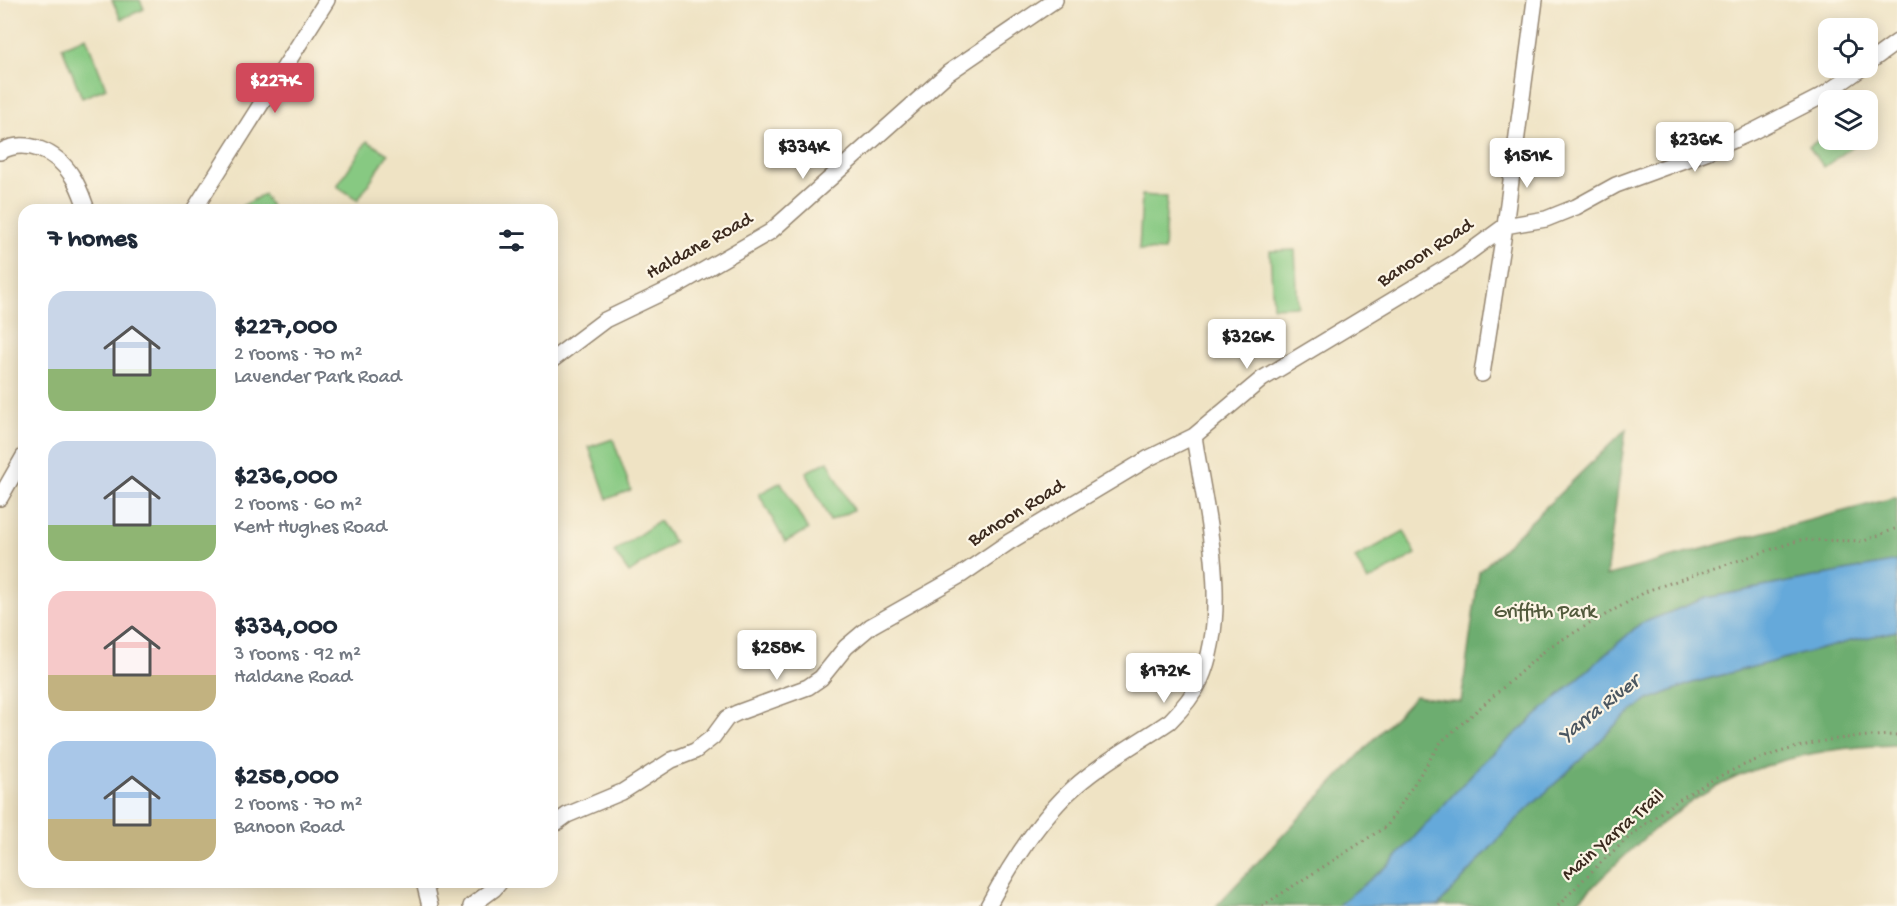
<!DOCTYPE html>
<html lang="en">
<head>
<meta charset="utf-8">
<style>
	:root { --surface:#fff; --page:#f2f2f3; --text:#1f2937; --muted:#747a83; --accent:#d1495b }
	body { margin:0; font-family:"Gochi Hand",sans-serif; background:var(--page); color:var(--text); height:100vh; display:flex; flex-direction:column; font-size:22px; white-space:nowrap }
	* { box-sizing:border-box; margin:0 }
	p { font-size:20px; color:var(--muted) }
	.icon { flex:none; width:33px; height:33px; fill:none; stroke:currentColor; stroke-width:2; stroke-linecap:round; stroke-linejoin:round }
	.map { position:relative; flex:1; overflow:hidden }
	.side { position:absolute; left:18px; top:204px; width:540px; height:684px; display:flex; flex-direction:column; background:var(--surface); border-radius:18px; box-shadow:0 3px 15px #0003 }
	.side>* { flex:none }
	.fabs { position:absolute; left:1818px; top:18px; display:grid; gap:12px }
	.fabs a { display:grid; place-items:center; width:60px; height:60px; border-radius:12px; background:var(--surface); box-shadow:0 3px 15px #0003; font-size:30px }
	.price { position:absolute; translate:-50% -51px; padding:0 14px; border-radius:6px; background:#fff; color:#222; font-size:20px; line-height:39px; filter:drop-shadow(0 2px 3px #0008) }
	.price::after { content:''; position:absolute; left:50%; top:36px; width:18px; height:14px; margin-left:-9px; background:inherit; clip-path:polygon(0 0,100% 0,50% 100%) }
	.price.on { background:var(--accent); color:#fff }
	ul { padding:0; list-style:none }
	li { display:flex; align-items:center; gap:18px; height:150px; padding:0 30px }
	li span { display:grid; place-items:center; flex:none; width:168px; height:120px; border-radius:18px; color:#555 }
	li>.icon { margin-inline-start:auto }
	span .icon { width:72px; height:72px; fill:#fffc; stroke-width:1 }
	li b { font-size:26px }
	h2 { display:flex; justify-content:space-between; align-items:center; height:72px; padding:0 30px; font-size:26px }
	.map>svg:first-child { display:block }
	.green { fill:#87c982; stroke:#617a50; stroke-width:1.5 }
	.forest { fill:#6dad70; stroke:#546c47; stroke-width:1.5 }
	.water { fill:#65a9da; stroke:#506a7c; stroke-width:1.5 }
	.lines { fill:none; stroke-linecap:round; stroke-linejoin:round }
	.minor-casing { stroke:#958671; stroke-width:18 }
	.path { stroke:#958671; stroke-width:3; stroke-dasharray:1.5 4.5; stroke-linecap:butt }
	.minor { stroke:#fff; stroke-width:15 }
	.labels { text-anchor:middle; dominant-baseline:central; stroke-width:4.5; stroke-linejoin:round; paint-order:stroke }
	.street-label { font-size:20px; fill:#3b2a1e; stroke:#fcf5e5 }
	.park-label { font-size:20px; fill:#525a3c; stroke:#fcf5e5 }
	.water-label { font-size:21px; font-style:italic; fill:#4a5660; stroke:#fcf5e5 }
</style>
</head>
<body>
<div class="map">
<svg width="1897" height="906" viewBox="0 0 1897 906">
	<rect width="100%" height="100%" fill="#fcf5e5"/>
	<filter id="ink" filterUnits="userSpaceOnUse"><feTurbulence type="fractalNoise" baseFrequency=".0167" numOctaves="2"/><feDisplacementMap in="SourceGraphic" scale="12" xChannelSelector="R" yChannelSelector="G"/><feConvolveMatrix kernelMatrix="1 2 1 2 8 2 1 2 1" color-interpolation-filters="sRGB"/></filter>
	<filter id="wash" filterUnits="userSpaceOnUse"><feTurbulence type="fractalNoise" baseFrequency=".008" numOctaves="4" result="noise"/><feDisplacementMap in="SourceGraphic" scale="24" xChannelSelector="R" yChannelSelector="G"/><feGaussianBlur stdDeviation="1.35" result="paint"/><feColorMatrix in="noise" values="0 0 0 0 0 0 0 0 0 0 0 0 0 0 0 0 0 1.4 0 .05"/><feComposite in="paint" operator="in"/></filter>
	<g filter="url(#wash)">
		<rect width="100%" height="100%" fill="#efe3c4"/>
		<path class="green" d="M112 0H140L144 9 121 19Z
			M86 37 106 88 82 98 62 47Z
			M1828 133V140H1862L1824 167 1809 147Z
			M367 141 388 154 358 200 337 186Z
			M264 194 273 210H244L242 206Z
			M1142 195 1167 197 1164 251 1139 250Z
			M1295 250 1298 306 1273 307 1270 251Z
			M613 439 631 490 607 499 589 447Z
			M828 461 853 510 830 521 806 472Z
			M781 482 808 530 785 542 759 494Z
			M659 521 674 542 629 573 614 552Z
			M1404 531 1416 554 1368 581 1355 558Z"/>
		<path class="forest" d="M1626 429 1606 576 1738 539 1897 497V561L1706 598 1640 624 1481 764 1390 864 1337 906H1216L1415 696 1461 702 1479 572Z
			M1897 631V745C1806 747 1727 768 1656 828 1627 852 1600 880 1573 906H1438L1513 823 1596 745 1619 721 1648 700 1692 683 1851 641Z"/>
		<path class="water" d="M1897 561V631L1851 641 1692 683 1648 700 1619 721 1596 745 1513 823 1438 906H1337L1390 864 1481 764 1640 624 1706 598Z"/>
	</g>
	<g filter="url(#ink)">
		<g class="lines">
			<defs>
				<path id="minor" d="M1868 63 1897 42
					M0 152C26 137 57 152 72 176 79 186 83 199 87 210
					M194 210 327 0
					M552 360 605 320 678 285 770 232 948 73 1055 0
					M1482 374 1505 226 1535 0
					M0 498 24 456
					M552 826 567 815 622 792 672 760 695 751 713 737 727 718 737 713 808 687 821 678 846 647 871 626 961 575 1009 542 1149 458 1194 436 1262 379 1456 262 1505 226 1546 219 1576 207 1616 185 1706 152 1752 132 1822 96 1862 68
					M424 882 430 906
					M471 906 494 889 500 882
					M988 906C1009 867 1033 828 1065 796 1095 766 1135 745 1170 721 1182 709 1193 696 1200 681 1232 610 1205 510 1194 436"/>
			</defs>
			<use href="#minor" class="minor-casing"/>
			<path class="path" d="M1262 906 1387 826 1441 742 1549 647 1649 590 1800 540 1864 541 1897 528
				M1558 906C1629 830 1703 769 1806 745 1836 737 1867 736 1897 735"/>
			<use href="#minor" class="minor"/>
		</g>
	</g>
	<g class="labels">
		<g class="street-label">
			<text transform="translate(700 247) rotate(-29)">Haldane Road</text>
			<text transform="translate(1426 254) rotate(-33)">Banoon Road</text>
			<text transform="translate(1017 514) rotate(-32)">Banoon Road</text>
			<text transform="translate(1614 836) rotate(-41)">Main Yarra Trail</text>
		</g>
		<g class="park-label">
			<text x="1545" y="613">Griffith Park</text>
		</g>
		<g class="water-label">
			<text transform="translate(1600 710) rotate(-38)">Yarra River</text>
		</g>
	</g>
</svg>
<div class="fabs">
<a><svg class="icon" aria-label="locate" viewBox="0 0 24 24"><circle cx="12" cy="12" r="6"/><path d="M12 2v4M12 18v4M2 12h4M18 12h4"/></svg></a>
<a><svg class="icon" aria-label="layers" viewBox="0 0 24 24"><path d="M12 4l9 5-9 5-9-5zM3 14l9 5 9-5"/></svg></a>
</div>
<b class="price on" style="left:275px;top:114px">$227K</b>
<b class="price" style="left:1695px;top:173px">$236K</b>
<b class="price" style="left:803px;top:180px">$334K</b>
<b class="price" style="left:1527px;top:189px">$151K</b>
<b class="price" style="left:1247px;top:370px">$326K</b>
<b class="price" style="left:777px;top:681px">$258K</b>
<b class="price" style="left:1164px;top:704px">$172K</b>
<section class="side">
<h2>7 homes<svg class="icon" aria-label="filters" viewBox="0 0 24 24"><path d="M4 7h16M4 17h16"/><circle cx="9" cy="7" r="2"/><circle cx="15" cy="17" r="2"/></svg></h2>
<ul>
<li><span style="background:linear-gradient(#c9d6e8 65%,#8fb573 0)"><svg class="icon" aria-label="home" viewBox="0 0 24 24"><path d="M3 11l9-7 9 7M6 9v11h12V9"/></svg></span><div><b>$227,000</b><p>2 rooms · 70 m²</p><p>Lavender Park Road</p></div></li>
<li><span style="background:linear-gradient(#c9d6e8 70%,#8fb573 0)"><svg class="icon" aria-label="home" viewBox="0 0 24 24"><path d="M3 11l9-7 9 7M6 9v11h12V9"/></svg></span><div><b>$236,000</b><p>2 rooms · 60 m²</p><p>Kent Hughes Road</p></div></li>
<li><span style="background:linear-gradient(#f6c9c9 70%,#c2b280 0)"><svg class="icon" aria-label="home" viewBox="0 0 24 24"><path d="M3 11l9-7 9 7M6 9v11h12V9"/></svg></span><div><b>$334,000</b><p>3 rooms · 92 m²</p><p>Haldane Road</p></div></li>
<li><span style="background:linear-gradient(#a9c7e8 65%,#c2b280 0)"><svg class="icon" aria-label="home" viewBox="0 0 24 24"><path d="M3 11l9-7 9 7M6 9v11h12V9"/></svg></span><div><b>$258,000</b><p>2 rooms · 70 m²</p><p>Banoon Road</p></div></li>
</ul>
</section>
</div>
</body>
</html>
